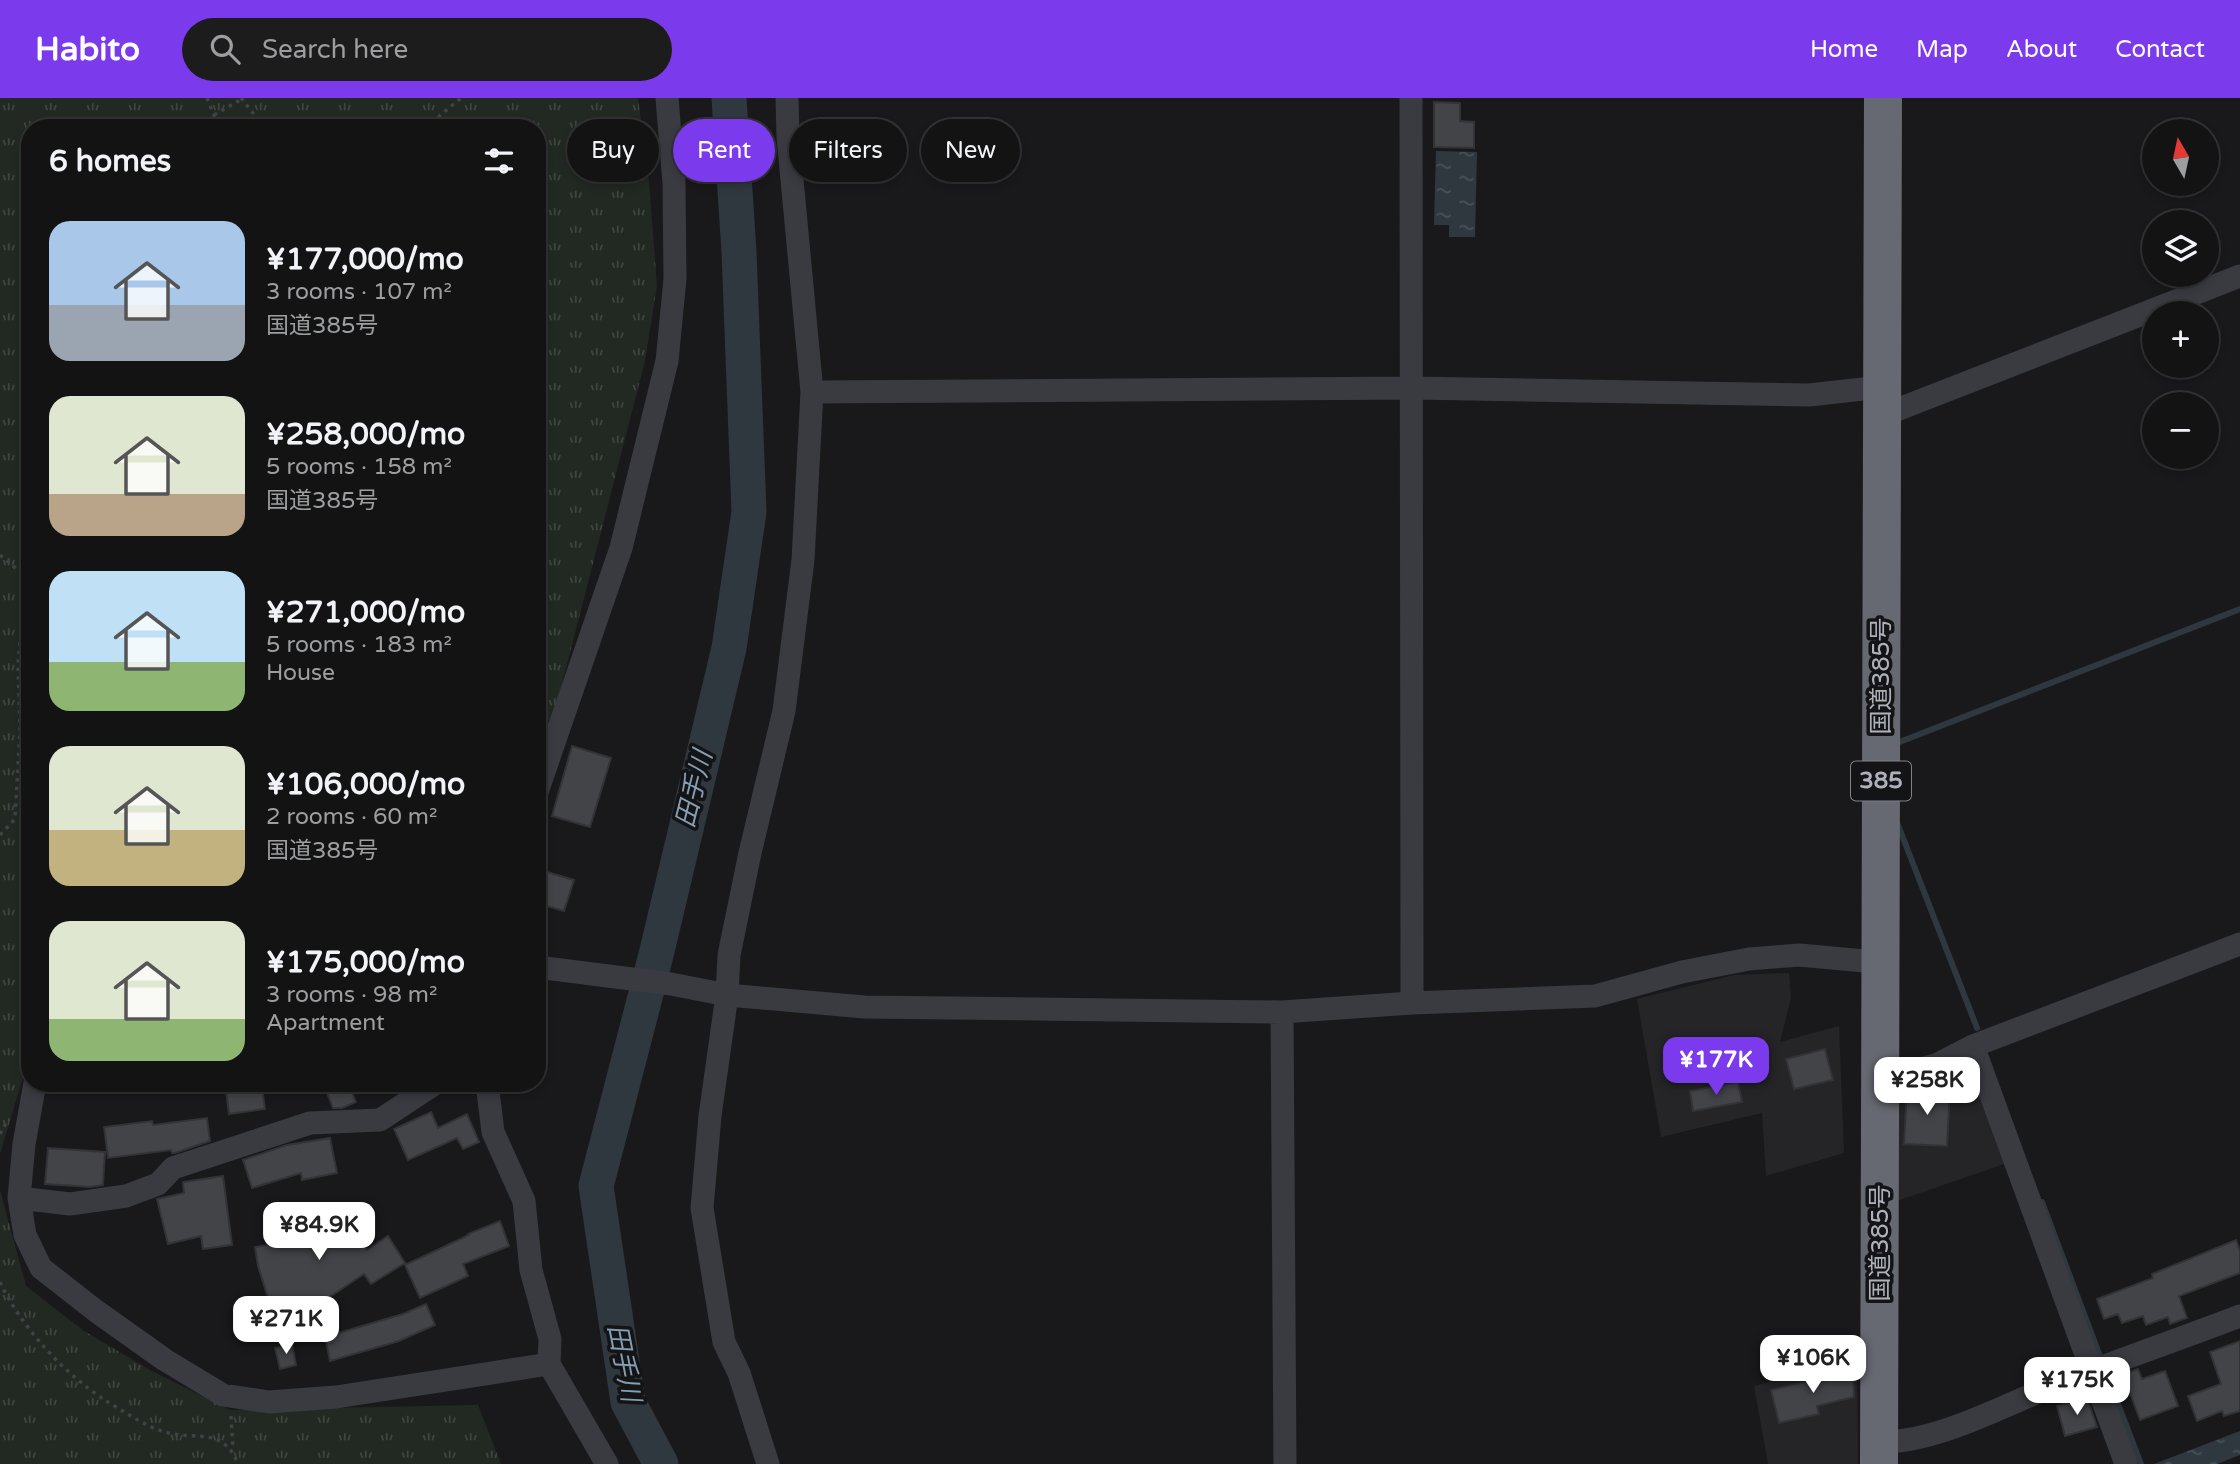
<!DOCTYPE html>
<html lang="en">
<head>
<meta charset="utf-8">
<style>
	:root { --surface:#131314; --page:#1c1c1d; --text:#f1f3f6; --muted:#9d9ea0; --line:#323234; --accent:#7c3aed }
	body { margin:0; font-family:"Varela Round","Noto Sans JP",sans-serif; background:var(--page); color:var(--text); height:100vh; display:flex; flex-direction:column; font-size:26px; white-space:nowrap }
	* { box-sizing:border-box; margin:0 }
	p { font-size:23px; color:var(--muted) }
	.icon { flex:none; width:38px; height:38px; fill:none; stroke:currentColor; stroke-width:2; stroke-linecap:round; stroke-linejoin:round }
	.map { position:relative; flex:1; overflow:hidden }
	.sheet { position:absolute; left:21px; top:21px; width:525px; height:973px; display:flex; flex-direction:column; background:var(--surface); border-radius:28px; box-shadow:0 4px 10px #0003,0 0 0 2px var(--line) }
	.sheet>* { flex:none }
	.top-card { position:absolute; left:567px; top:21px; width:665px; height:63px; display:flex; gap:14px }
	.needle { width:46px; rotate:351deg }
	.tools { position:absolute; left:2142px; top:21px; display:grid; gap:14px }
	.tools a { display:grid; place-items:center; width:77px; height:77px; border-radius:50%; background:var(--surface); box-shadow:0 4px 10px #0003,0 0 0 2px var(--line); font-size:35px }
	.price { position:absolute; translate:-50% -60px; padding:0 16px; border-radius:14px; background:#fff; color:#222; font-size:23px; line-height:46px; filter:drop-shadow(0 2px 4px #0008) }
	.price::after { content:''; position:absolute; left:50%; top:42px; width:21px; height:16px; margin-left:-10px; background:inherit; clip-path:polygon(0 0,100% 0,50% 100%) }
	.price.selected { background:var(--accent); color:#fff }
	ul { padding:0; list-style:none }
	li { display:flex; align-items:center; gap:21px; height:175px; padding:0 28px }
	li span { display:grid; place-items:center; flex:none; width:196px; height:140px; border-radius:21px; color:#555 }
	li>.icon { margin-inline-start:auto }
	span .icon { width:84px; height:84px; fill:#fffc; stroke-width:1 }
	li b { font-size:30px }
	h2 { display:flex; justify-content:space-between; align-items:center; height:84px; padding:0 28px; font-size:30px }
	.chip { padding:0 24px; border-radius:32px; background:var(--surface); box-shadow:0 4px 10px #0003,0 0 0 2px var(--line); font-size:24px; line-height:63px }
	.chip.selected { background:var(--accent); color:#fff }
	header { display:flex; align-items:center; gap:42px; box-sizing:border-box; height:98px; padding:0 35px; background:var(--accent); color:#fff }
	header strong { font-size:33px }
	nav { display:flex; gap:38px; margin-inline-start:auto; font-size:24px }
	.search { width:490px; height:63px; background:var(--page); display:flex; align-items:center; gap:18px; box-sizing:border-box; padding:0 24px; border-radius:38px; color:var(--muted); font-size:26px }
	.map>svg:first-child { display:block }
	.built { fill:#252528 }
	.park { fill:url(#park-tufts) }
	.water { fill:url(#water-ripples) }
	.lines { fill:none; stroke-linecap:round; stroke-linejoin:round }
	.stream { stroke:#2f383f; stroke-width:6 }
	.river { stroke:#2f383f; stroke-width:35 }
	.building { fill:#434448; stroke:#333337; stroke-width:2 }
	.path { stroke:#404247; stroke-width:3.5; stroke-dasharray:3.5 5; stroke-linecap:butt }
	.street { stroke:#3a3b40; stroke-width:23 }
	.highway { stroke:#666971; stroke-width:38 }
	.labels { text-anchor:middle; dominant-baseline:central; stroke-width:7; stroke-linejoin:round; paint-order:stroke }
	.shield { fill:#141416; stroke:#7e8289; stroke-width:2 }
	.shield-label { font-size:23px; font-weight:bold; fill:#acb1ba }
	.street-label { font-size:24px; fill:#acb1ba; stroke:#141416 }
	.water-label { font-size:26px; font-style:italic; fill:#849fb4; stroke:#141416 }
</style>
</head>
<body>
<header>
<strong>Habito</strong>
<div class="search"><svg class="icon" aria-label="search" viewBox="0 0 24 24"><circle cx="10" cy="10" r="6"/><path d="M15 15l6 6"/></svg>Search here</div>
<nav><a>Home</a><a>Map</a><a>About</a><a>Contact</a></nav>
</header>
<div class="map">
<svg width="2240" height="1366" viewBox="0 0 2240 1366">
	<defs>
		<pattern id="park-tufts" width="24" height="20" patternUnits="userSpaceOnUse" patternTransform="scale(1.75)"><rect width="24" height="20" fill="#212922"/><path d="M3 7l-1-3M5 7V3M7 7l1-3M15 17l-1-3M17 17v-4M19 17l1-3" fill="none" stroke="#3f4640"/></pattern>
		<pattern id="water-ripples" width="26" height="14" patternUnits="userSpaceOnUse" patternTransform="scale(1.75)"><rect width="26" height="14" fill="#2f383f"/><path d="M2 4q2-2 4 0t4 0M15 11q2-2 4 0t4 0" fill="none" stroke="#4a5259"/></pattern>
	</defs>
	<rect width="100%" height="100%" fill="#19191b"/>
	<path class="built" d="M1789 875 1791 900 1780 944 1839 928 1844 1055 1766 1078 1762 1015 1661 1039 1637 901 1734 877Z
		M1974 965 2007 1065 1897 1103 1896 986Z
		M1857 1260 1858 1366H1768L1754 1288Z"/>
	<path class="park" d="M0 0H638L649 84 657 188 645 263 537 683V30H30V956L0 1056Z
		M0 1092 26 1188 84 1233 150 1272 230 1312 478 1307 501 1366H0Z"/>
	<path class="water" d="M1436 53 1477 54 1475 139H1449V127H1434Z
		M2240 1333V1357L2217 1366H2154Z"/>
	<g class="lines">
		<path class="stream" d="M1897 649V645L2240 511
			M1898 727 1977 930
			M2042 1104 2101 1261
			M2107 1277 2141 1366"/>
		<path class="river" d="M661 1366 628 1304 596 1088 656 857 729 550 749 414 739 154 729 0"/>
	</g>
	<path class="building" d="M1434 4 1460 5V23L1474 24V50L1434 49Z
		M572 648 611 660 590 729 552 718Z
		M537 771 574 782 564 813 537 805Z
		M1825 951 1833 982 1794 991 1786 961Z
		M1738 984 1742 1004 1693 1013 1690 993Z
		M225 985H252V990L262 989 265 1011 229 1016Z
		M323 985H348L356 1004 342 1010H333Z
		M1907 990 1950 993 1947 1048 1904 1046Z
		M431 1014 438 1030 467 1016 479 1044 463 1051 457 1040 408 1062 394 1031Z
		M207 1020 210 1043 175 1055H172L171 1052 108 1060 104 1029 152 1023 153 1027Z
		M330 1040 337 1075 302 1082 301 1075 252 1090 243 1062 287 1047Z
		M48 1050 105 1054 103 1087 90 1089 45 1086Z
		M223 1078 232 1147 203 1151 201 1138 168 1146 157 1101 184 1095 183 1084Z
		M310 1110 316 1127 353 1113 367 1152 388 1138 405 1165 371 1186 364 1176 310 1212 275 1222 258 1168 255 1149 286 1144 278 1122Z
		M500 1123 509 1148 463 1166 468 1178 420 1200 405 1167 469 1137 468 1136Z
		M2236 1142 2240 1153V1175L2179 1198 2187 1220 2170 1226 2168 1219 2146 1227 2143 1218 2122 1225 2118 1216 2104 1221 2097 1201 2153 1180 2152 1176Z
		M426 1206 435 1227 399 1243 330 1263 325 1239 403 1216Z
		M2240 1243V1313L2224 1318 2222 1313 2197 1323 2188 1298 2221 1286 2210 1254Z
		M292 1246 296 1267 280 1271 275 1250Z
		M1853 1269 1854 1299 1817 1308 1819 1316 1779 1325 1771 1292 1817 1281V1277Z
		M2138 1271 2142 1281 2165 1273 2178 1308 2140 1322 2123 1276Z
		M2087 1300 2097 1329 2065 1338 2057 1308Z"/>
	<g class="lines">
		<path class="path" d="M207 0 219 30
			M241 0 265 30
			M214 17 242 1
			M425 30 461 0
			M0 457 19 473 30 475
			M0 737 15 721 20 631 18 567 20 543 30 538
			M0 1036 6 1025
			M0 1184C21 1229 66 1278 108 1304 125 1314 146 1329 165 1334 196 1343 223 1328 238 1366
			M231 1318 233 1352"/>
		<path class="street" d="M1411 0 1412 905
			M812 294 1412 290 1809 297 1881 289
			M1881 318 2240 178
			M537 694 621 450 667 263 675 181 674 85 667 0
			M537 871 545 870 671 886 727 897 864 909 1282 914 1412 905 1595 898 1682 874 1749 861 1799 857 1865 863 1880 856
			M1282 914 1285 1366
			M1973 948 2126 1366
			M1880 981 1936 967 1973 948 2240 846
			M35 985 24 1046 19 1100 25 1137 41 1170 96 1213 165 1262 223 1297 269 1304 336 1299 549 1266
			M487 985 493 1034 524 1103 531 1172 550 1241 549 1266 607 1366
			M19 1100 70 1106 126 1098 158 1086 173 1070 310 1025 380 1022 436 985
			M1879 1344C1934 1345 1999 1310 2050 1289 2113 1264 2177 1242 2240 1218
			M768 1366 739 1275 724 1244 702 1110 710 1018 727 897 729 857 750 755 784 613 803 462 812 294 788 39 787 0"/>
		<path class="highway" d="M1879 1366 1883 0"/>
	</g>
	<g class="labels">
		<rect class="shield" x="1851" y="663.5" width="60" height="39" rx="5"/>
		<g class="shield-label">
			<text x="1881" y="683">385</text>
		</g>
		<g class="street-label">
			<text transform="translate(1881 578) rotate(-90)">国道385号</text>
			<text transform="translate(1880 1145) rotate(-90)">国道385号</text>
		</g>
		<g class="water-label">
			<text transform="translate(694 691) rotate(-76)">田手川</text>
			<text transform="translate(624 1265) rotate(79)">田手川</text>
		</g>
	</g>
</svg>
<div class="tools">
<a><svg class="needle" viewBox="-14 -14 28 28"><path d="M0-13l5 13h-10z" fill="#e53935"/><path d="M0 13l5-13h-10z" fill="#9d9ea0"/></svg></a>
<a><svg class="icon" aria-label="layers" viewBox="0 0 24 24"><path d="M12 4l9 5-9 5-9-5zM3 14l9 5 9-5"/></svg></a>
<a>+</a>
<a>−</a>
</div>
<b class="price selected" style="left:1716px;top:999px">¥177K</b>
<b class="price" style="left:1927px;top:1019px">¥258K</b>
<b class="price" style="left:319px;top:1164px">¥84.9K</b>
<b class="price" style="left:286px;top:1258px">¥271K</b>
<b class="price" style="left:1813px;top:1297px">¥106K</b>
<b class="price" style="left:2077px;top:1319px">¥175K</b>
<div class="top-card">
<a class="chip">Buy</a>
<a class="chip selected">Rent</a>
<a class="chip">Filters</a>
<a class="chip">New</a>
</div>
<section class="sheet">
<h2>6 homes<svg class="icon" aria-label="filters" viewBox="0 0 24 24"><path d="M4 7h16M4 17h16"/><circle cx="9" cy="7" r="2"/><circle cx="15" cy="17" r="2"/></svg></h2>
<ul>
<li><span style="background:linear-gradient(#a9c7e8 60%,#9aa5b1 0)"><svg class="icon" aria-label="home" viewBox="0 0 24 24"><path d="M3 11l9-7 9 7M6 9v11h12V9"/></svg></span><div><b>¥177,000/mo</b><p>3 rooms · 107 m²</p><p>国道385号</p></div></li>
<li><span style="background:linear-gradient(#dfe7d0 70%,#b9a48a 0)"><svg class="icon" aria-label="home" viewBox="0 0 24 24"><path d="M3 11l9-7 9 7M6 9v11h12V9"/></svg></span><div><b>¥258,000/mo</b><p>5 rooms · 158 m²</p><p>国道385号</p></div></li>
<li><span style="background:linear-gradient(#bfe0f5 65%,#8fb573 0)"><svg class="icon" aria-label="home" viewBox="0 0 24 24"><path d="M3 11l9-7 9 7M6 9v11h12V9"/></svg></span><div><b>¥271,000/mo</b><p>5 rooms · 183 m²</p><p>House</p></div></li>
<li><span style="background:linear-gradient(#dfe7d0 60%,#c2b280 0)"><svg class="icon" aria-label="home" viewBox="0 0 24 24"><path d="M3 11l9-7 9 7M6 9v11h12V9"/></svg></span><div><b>¥106,000/mo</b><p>2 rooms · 60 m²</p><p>国道385号</p></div></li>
<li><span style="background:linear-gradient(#dfe7d0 70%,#8fb573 0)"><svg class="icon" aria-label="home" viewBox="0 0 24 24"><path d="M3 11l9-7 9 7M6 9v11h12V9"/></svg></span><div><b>¥175,000/mo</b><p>3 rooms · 98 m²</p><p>Apartment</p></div></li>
</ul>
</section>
</div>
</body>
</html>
